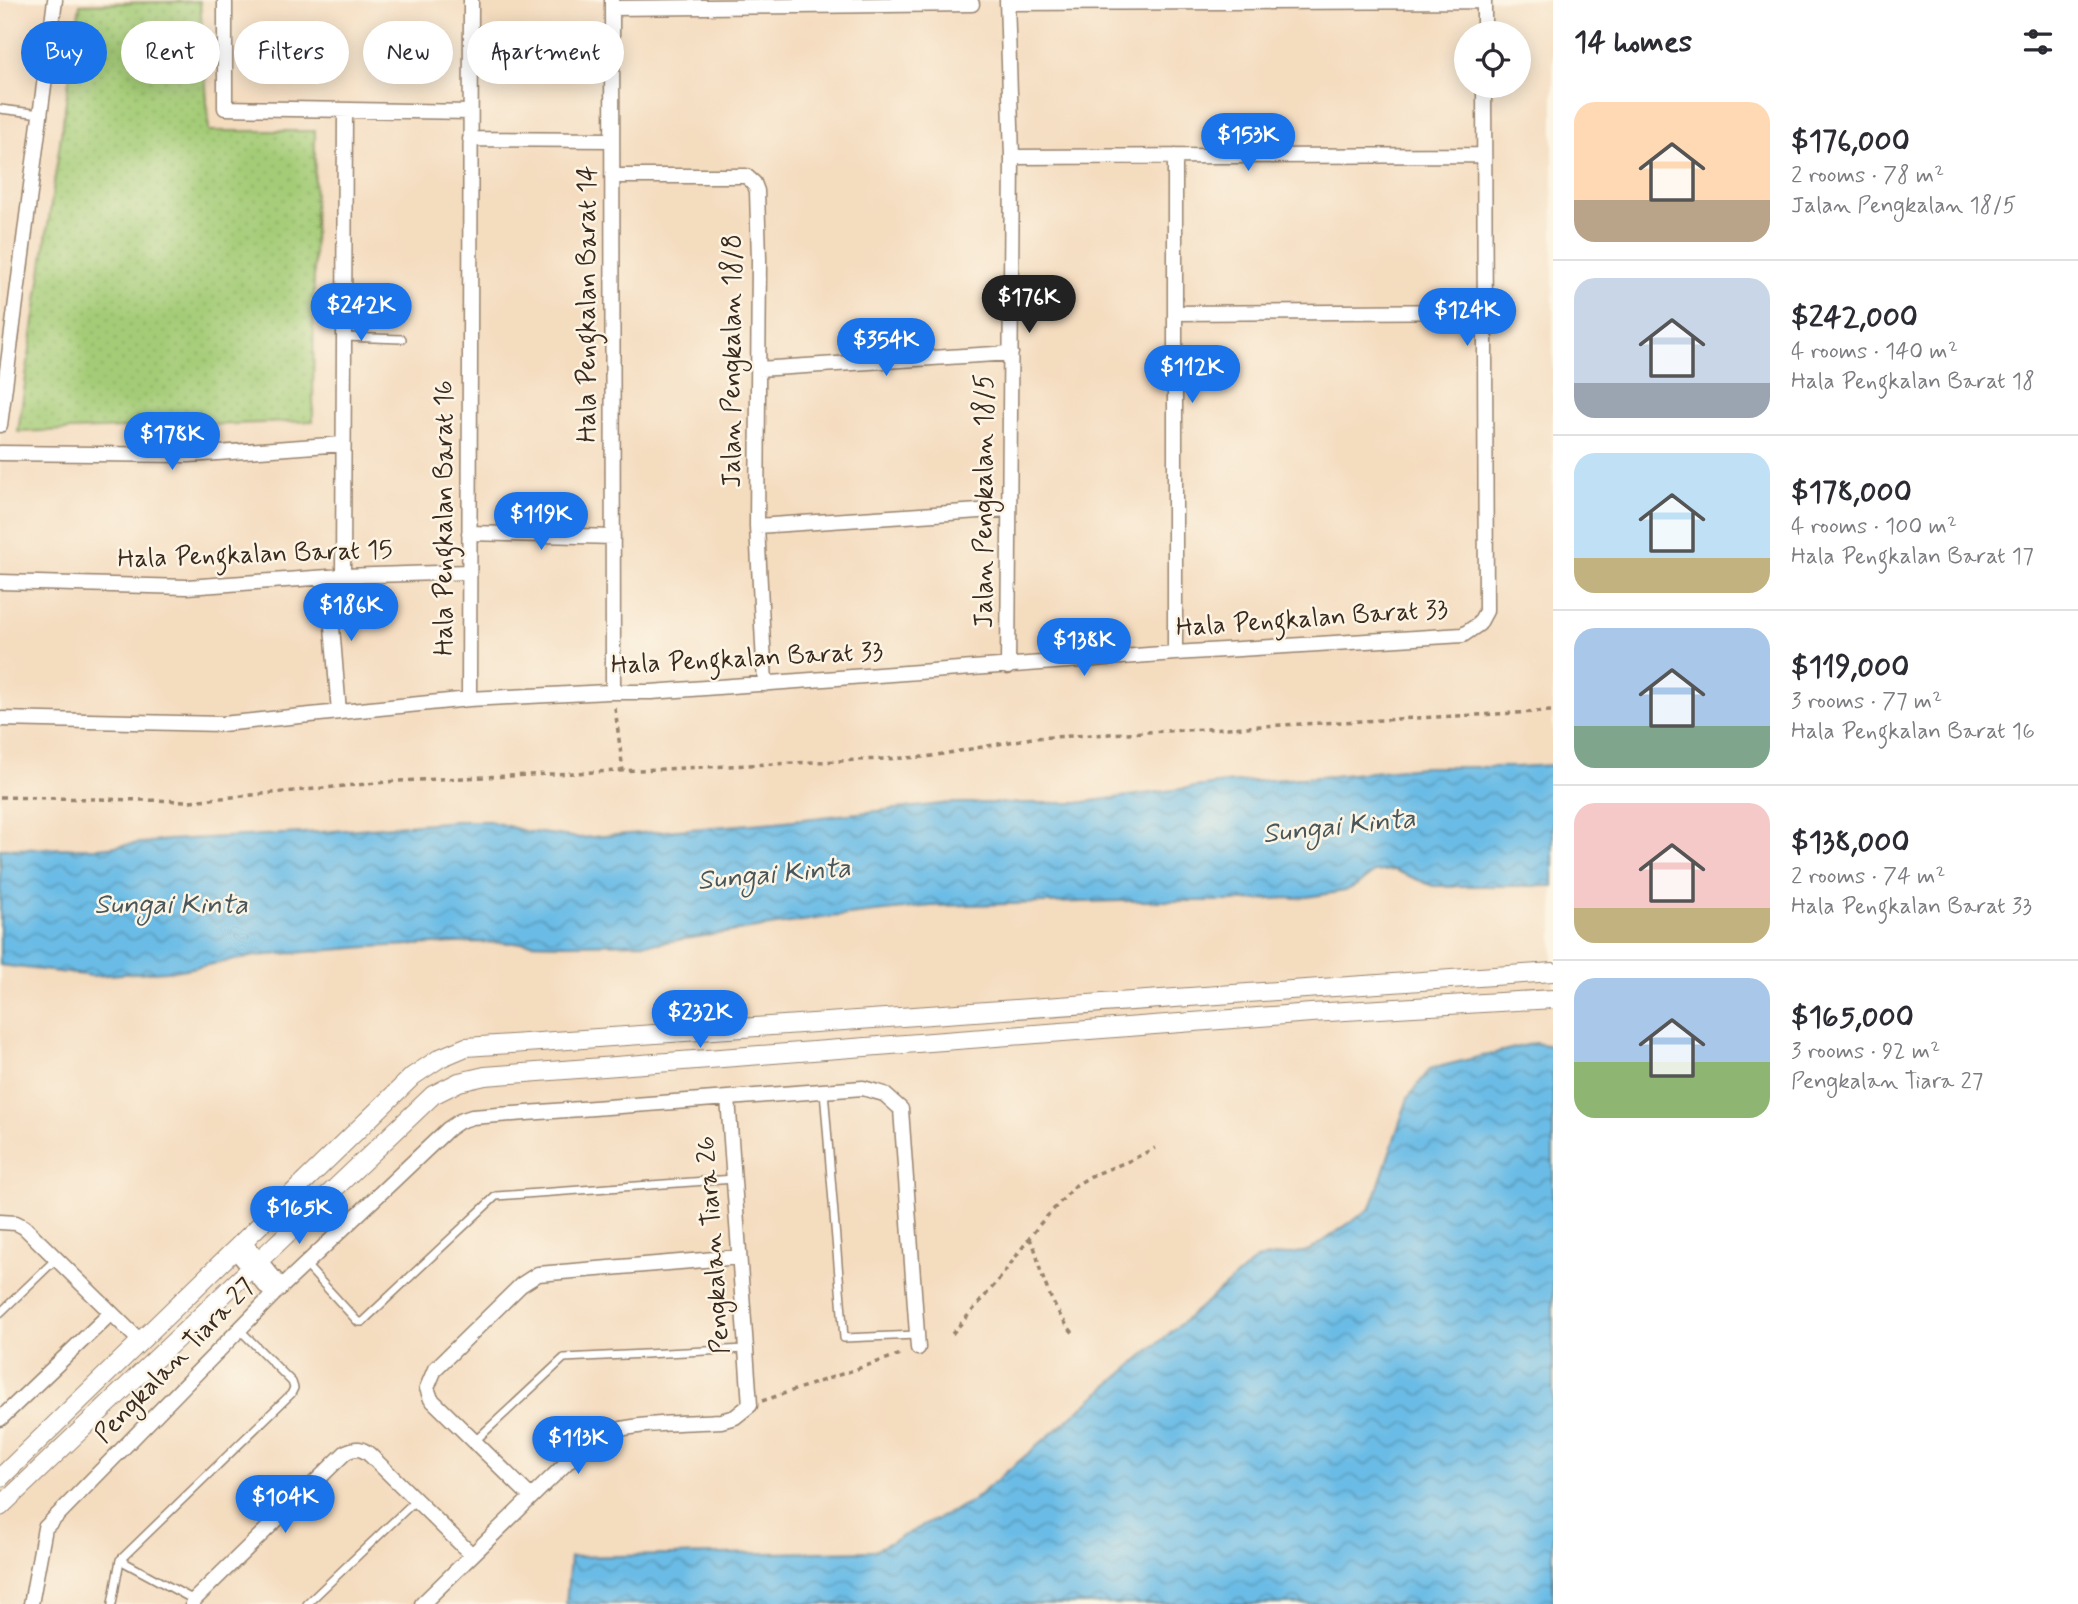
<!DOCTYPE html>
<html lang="en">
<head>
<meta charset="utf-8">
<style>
	:root { --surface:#fff; --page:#f2f2f3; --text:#2b2b33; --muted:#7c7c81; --line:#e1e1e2; --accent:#1a73e8 }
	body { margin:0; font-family:Mynerve,sans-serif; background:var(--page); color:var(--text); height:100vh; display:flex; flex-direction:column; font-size:26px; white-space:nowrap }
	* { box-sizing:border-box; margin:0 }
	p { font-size:23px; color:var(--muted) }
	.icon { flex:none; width:38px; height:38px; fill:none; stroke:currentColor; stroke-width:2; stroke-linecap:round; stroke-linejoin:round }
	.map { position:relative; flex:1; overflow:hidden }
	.side { display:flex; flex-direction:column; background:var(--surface); width:525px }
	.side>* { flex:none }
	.top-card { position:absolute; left:21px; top:21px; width:665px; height:63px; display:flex; gap:14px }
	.fabs { position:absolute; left:1454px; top:21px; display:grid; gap:14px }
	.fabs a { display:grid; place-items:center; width:77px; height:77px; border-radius:50%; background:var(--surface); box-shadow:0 4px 18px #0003; font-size:35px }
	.price { position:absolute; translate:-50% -60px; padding:0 16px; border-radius:24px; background:var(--accent); color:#fff; font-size:23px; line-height:46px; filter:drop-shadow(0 2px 4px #0008) }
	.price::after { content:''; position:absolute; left:50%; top:42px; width:21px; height:16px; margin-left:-10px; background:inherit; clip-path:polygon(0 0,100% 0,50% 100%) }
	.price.selected { background:#222; color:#fff }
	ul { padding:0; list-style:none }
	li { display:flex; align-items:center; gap:21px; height:175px; padding:0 21px }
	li+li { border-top:2px solid var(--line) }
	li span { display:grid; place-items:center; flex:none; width:196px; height:140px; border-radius:21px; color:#555 }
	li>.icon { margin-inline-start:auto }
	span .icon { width:84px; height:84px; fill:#fffc; stroke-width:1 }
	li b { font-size:30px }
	h2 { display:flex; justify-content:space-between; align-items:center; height:84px; padding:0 21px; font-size:30px }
	.pill { padding:0 24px; border-radius:32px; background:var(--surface); box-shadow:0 4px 18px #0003; font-size:24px; line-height:63px }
	.pill.selected { background:var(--accent); color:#fff }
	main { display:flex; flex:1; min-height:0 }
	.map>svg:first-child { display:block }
	.park { fill:url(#park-dots); stroke:#707b4a; stroke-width:2 }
	.water { fill:url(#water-waves); stroke:#537382; stroke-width:2 }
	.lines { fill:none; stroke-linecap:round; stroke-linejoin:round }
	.service-casing { stroke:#98836e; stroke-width:10 }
	.minor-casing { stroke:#98836e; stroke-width:17 }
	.tertiary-casing { stroke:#98836e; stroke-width:20 }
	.path { stroke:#98836e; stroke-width:3.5; stroke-dasharray:5 5; stroke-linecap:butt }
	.service { stroke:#fff; stroke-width:7 }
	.minor { stroke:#fff; stroke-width:14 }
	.tertiary { stroke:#fff; stroke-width:18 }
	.labels { text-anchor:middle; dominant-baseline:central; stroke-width:5; stroke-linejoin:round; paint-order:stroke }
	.street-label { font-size:26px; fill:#3b2a1e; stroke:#fcf5e5 }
	.water-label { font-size:28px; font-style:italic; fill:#49565a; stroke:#fcf5e5 }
</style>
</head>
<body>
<main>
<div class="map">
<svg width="1553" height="1604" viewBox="0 0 1553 1604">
	<defs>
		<pattern id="park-dots" width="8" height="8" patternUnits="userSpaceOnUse" patternTransform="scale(1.75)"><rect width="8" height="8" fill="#a4cc77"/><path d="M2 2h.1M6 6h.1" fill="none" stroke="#8eaf66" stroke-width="1.8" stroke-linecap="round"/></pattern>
		<pattern id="water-waves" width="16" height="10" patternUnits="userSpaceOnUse" patternTransform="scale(1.75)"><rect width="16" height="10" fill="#6bbce6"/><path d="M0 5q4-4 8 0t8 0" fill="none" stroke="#5999ba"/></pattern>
	</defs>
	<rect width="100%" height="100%" fill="#fcf5e5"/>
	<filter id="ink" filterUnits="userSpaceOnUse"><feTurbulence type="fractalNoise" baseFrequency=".0143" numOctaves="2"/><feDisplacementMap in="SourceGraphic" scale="14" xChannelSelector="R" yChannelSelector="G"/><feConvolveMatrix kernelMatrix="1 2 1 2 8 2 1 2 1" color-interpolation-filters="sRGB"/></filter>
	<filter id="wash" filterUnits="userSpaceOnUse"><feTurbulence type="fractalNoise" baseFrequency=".00686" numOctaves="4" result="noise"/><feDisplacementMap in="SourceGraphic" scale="28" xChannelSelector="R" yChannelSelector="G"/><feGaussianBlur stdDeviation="1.57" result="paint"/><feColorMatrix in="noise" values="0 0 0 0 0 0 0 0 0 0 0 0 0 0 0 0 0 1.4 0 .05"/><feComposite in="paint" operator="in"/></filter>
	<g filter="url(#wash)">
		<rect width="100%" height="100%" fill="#f4dcbf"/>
		<path class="park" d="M200 1 209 131H315L313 421 18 432 80 4Z"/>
		<path class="water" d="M1553 765V886H1433L1394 870 1374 872 1359 884 1345 891 1307 897 1238 901H1119L931 906 829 917 658 943 566 944 477 942 367 947 256 956 180 970 93 976 0 965V849L99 848 168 840 321 832 456 821H489L525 831 580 838 776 822 951 803H1077L1225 783 1332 776 1422 767H1517Z
			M1535 1043 1553 1046V1604H566L570 1557 873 1551 971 1502 1257 1259 1309 1251 1371 1208 1408 1098 1430 1069Z"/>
	</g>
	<g filter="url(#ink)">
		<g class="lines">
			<defs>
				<path id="service" d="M0 109 41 114
					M344 337 402 339
					M824 1091 844 1338 917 1335
					M305 1264 358 1322H362L496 1196 734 1179
					M0 1313 57 1258
					M475 1441 564 1358 746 1349
					M120 1560 194 1600
					M112 1604 120 1560 291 1394 294 1388 292 1382 240 1330
					M307 1604 416 1500"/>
				<path id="minor" d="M225 0V108L470 112
					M612 0 613 692
					M1007 0 1012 157 1008 667
					M1007 3 1484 1
					M612 8 972 4
					M1484 33V0
					M470 139 612 140
					M1012 157 1484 155
					M612 176H746L754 183 757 191 759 259 757 526 765 684
					M1175 313 1484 311
					M758 369 1011 353
					M0 425 55 0
					M0 453 189 455 343 444
					M757 526 1009 509
					M469 533 613 537
					M343 576 345 110
					M328 577 339 712
					M0 582 187 587 343 576 469 572
					M1175 653V156
					M469 699 471 0
					M0 719 222 724 469 699 608 692H651L1175 653 1463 635 1479 624 1486 611 1484 86
					M728 1098 863 1088 884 1094 901 1109 918 1348
					M0 1222 16 1223 24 1227 141 1342
					M244 1242 282 1287
					M235 1251 273 1295
					M0 1419 111 1313
					M531 1497 431 1399 427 1388 435 1369 521 1285 538 1274 739 1257
					M31 1604 45 1528 273 1295 448 1129 460 1121 472 1117 728 1098 750 1405 735 1417 721 1421C680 1424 630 1421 592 1438L422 1604
					M193 1604 194 1600 346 1452C356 1447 362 1448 370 1455L472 1555"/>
				<path id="tertiary" d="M0 1478 413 1076 440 1058 466 1047 1553 972
					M0 1507 433 1095 459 1082 485 1076 1311 1013 1553 999"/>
			</defs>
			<use href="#service" class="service-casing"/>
			<use href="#minor" class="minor-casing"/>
			<use href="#tertiary" class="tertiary-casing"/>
			<path class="path" d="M615 708 623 771
				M0 797 190 801 397 781 926 757 1032 738 1553 711
				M1029 1238C1036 1247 1037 1258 1040 1269 1048 1294 1058 1317 1076 1336
				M952 1334 998 1281 1039 1225 1076 1185 1091 1176 1129 1161 1155 1148
				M762 1401 904 1353"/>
			<use href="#service" class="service"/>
			<use href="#minor" class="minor"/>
			<use href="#tertiary" class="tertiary"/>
		</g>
	</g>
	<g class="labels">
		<g class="street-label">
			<text transform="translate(588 304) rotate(-90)">Hala Pengkalan Barat 14</text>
			<text transform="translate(733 361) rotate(-90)">Jalan Pengkalan 18/8</text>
			<text transform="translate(985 501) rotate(-90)">Jalan Pengkalan 18/5</text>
			<text transform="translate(445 518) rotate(-90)">Hala Pengkalan Barat 16</text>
			<text transform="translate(255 555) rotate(-2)">Hala Pengkalan Barat 15</text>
			<text transform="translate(1312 619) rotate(-4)">Hala Pengkalan Barat 33</text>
			<text transform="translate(747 659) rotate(-3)">Hala Pengkalan Barat 33</text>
			<text transform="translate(714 1245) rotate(-94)">Pengkalan Tiara 26</text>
			<text transform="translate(175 1361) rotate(-46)">Pengkalan Tiara 27</text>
		</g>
		<g class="water-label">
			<text transform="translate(1339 827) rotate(-6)">Sungai Kinta</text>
			<text transform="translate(774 875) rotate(-5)">Sungai Kinta</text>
			<text x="171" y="905">Sungai Kinta</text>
		</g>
	</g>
</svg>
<div class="fabs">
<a><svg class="icon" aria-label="locate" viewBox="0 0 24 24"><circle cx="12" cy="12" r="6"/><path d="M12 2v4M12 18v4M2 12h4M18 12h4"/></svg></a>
</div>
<b class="price" style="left:1248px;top:173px">$153K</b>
<b class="price selected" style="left:1029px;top:335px">$176K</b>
<b class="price" style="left:361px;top:343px">$242K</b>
<b class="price" style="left:1467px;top:348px">$124K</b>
<b class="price" style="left:886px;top:378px">$354K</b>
<b class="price" style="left:1192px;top:405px">$112K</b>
<b class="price" style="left:172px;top:472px">$178K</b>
<b class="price" style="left:541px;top:552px">$119K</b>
<b class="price" style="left:351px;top:643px">$186K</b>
<b class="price" style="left:1084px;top:678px">$138K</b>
<b class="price" style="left:700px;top:1050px">$232K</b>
<b class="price" style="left:299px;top:1246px">$165K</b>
<b class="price" style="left:578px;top:1476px">$113K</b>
<b class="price" style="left:285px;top:1535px">$104K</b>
<div class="top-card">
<a class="pill selected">Buy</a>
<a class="pill">Rent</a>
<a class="pill">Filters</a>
<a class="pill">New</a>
<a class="pill">Apartment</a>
</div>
</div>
<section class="side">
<h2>14 homes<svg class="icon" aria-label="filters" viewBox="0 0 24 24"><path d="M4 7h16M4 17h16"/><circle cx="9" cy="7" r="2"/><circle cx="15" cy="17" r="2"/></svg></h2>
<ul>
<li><span style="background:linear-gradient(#ffd9b3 70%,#b9a48a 0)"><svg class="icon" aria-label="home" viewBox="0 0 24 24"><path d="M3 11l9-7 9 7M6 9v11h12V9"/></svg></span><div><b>$176,000</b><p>2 rooms · 78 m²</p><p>Jalan Pengkalan 18/5</p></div></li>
<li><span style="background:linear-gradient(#c9d6e8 75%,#9aa5b1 0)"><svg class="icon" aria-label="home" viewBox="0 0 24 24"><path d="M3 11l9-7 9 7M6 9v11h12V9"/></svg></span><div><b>$242,000</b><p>4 rooms · 140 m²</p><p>Hala Pengkalan Barat 18</p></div></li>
<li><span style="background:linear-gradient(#bfe0f5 75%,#c2b280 0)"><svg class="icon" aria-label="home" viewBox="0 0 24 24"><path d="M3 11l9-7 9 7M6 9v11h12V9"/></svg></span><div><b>$178,000</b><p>4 rooms · 100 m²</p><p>Hala Pengkalan Barat 17</p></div></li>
<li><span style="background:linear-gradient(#a9c7e8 70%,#7fa58c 0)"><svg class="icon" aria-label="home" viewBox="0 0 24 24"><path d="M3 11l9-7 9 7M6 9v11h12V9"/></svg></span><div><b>$119,000</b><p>3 rooms · 77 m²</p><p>Hala Pengkalan Barat 16</p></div></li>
<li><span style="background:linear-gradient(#f6c9c9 75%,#c2b280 0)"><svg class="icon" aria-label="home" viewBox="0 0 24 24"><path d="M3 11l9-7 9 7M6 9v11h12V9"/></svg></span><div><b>$138,000</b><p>2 rooms · 74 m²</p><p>Hala Pengkalan Barat 33</p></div></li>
<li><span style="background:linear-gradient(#a9c7e8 60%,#8fb573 0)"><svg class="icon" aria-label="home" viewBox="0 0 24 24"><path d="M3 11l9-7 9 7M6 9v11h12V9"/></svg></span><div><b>$165,000</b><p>3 rooms · 92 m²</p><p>Pengkalan Tiara 27</p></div></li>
</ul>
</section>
</main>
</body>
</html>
